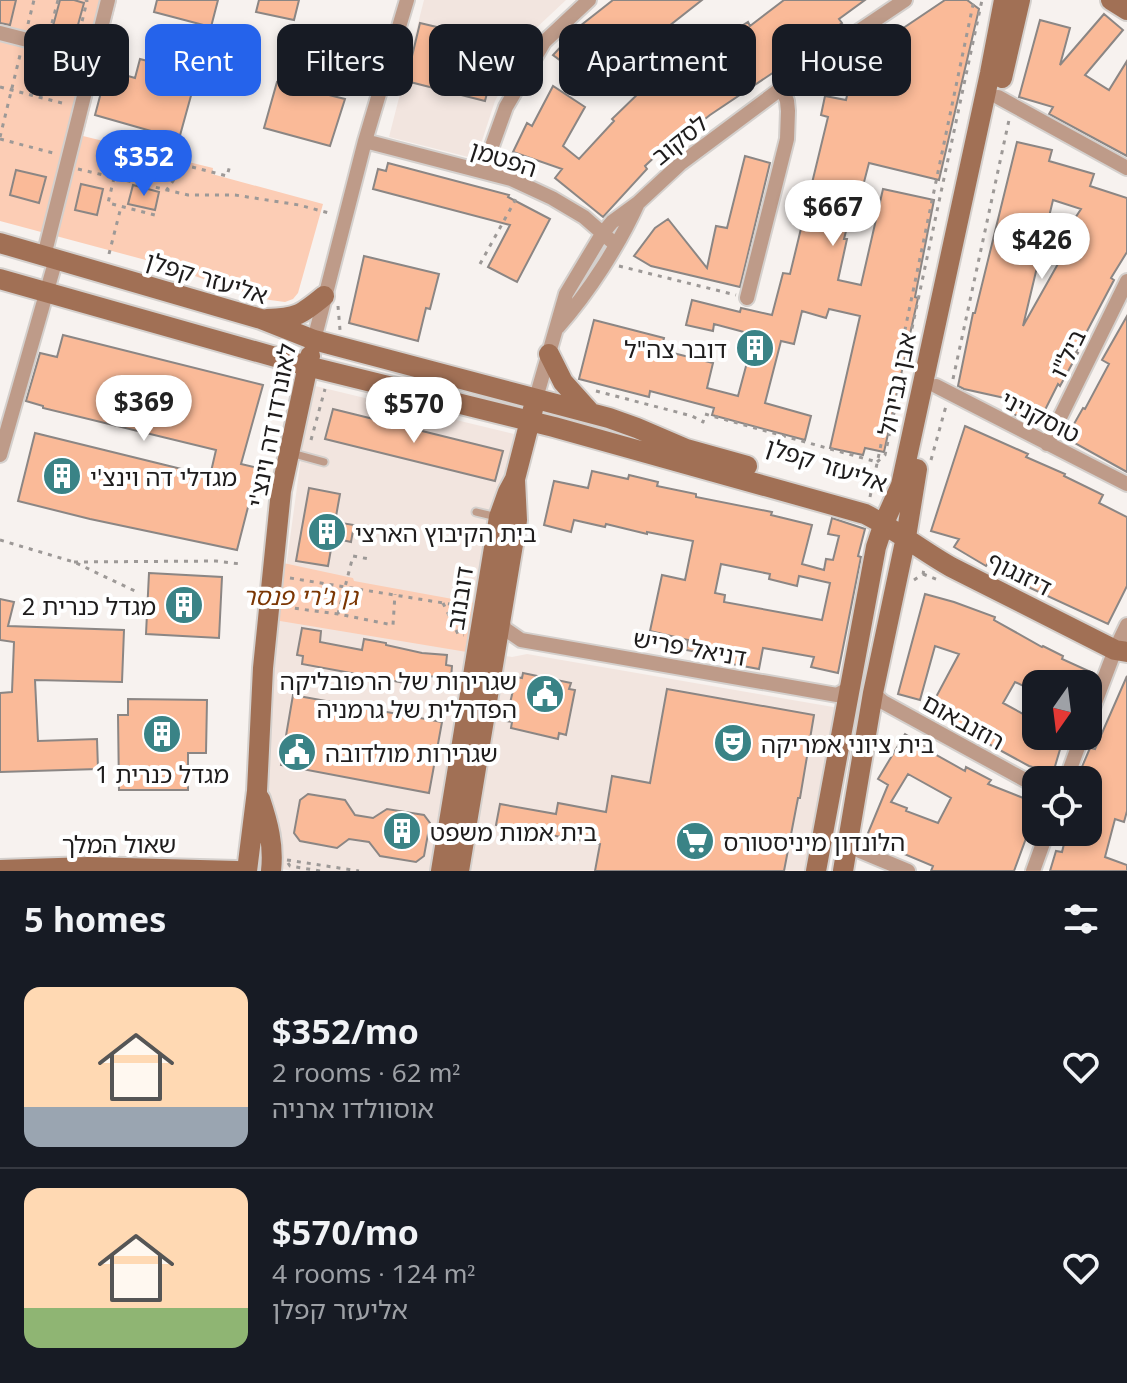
<!DOCTYPE html>
<html lang="en">
<head>
<meta charset="utf-8">
<style>
	:root { --surface:#171b24; --page:#20242c; --text:#f1f3f6; --muted:#9ea1a6; --line:#363941; --accent:#2563eb }
	body { margin:0; font-family:Georgia,"Noto Sans Hebrew",serif; background:var(--page); color:var(--text); height:100vh; display:flex; flex-direction:column; font-size:30px; white-space:nowrap }
	* { box-sizing:border-box; margin:0 }
	p { font-size:26px; color:var(--muted) }
	.icon { flex:none; width:44px; height:44px; fill:none; stroke:currentColor; stroke-width:2; stroke-linecap:round; stroke-linejoin:round }
	.map { position:relative; height:871px; overflow:hidden }
	.panel { display:flex; flex-direction:column; background:var(--surface); flex:1 }
	.panel>* { flex:none }
	.top-card { position:absolute; left:24px; top:24px; width:1080px; height:72px; display:flex; gap:16px }
	.needle { width:52px; rotate:194deg }
	.buttons { position:absolute; left:1022px; top:670px; display:grid; gap:16px }
	.buttons a { display:grid; place-items:center; width:80px; height:80px; border-radius:16px; background:var(--surface); box-shadow:0 4px 12px #0003; font-size:40px }
	.price { position:absolute; translate:-50% -68px; padding:0 18px; border-radius:28px; background:#fff; color:#222; font-size:26px; line-height:52px; filter:drop-shadow(0 2px 4px #0008) }
	.price::after { content:''; position:absolute; left:50%; top:48px; width:24px; height:18px; margin-left:-12px; background:inherit; clip-path:polygon(0 0,100% 0,50% 100%) }
	.price.active { background:var(--accent); color:#fff }
	ul { padding:0; list-style:none }
	li { display:flex; align-items:center; gap:24px; height:200px; padding:0 24px }
	li+li { border-top:2px solid var(--line) }
	li span { display:grid; place-items:center; flex:none; width:224px; height:160px; border-radius:16px; color:#555 }
	li>.icon { margin-inline-start:auto }
	span .icon { width:96px; height:96px; fill:#fffc; stroke-width:1 }
	li b { font-size:34px }
	h2 { display:flex; justify-content:space-between; align-items:center; height:96px; padding:0 24px; font-size:34px }
	.chip { padding:0 28px; border-radius:16px; background:var(--surface); box-shadow:0 4px 12px #0003; font-size:28px; line-height:72px }
	.chip.active { background:var(--accent); color:#fff }
	.map>svg:first-child { display:block }
	.built { fill:#f2e5df }
	.green { fill:#fccdb5 }
	.building { fill:#faba98; stroke:#8b8684; stroke-width:2; fill-rule:evenodd }
	.lines { fill:none; stroke-linecap:round; stroke-linejoin:round }
	.lane-casing { stroke:#d4d0cd; stroke-width:11 }
	.street-casing { stroke:#d4d0cd; stroke-width:18 }
	.secondary-casing { stroke:#d4d0cd; stroke-width:24 }
	.path { stroke:#9d9997; stroke-width:3; stroke-dasharray:4 6; stroke-linecap:butt }
	.lane { stroke:#be9b89; stroke-width:7 }
	.street { stroke:#be9b89; stroke-width:14 }
	.secondary { stroke:#a17055; stroke-width:20 }
	.labels { text-anchor:middle; dominant-baseline:central; stroke-width:8; stroke-linejoin:round; paint-order:stroke }
	.street-label { font-size:24px; fill:#1e1c1c; stroke:#fff }
	.poi-label { font-size:24px; fill:#1e1c1c; stroke:#fff; text-anchor:start }
	.park-label { font-size:24px; font-style:italic; fill:#7b3603; stroke:#fff }
</style>
</head>
<body>
<div class="map">
<svg width="1127" height="871" viewBox="0 0 1127 871">
	<rect width="100%" height="100%" fill="#f7f2ef"/>
	<path class="built" d="M424 0H566L533 31 495 101 476 159 389 137Z
		M311 385 514 434 476 651 512 657 527 654 839 708 808 871H292L282 869 264 791 278 626Z"/>
	<path class="green" d="M0 0H117L83 136 213 168 212 174 323 204 298 293 293 299 285 302 270 300 250 295 157 263 0 221Z
		M274 561 353 578 354 581 480 604 473 653 268 619Z"/>
	<path class="building" d="M0 0H16L10 25 0 23Z
		M60 0H74L84 3 76 32 53 26Z
		M157 0H218L211 27 154 12Z
		M259 0H299L294 20 256 12Z
		M613 0H702L664 30 669 36 640 56 634 47 608 69 610 71 596 87 553 55 580 26Z
		M784 0H865L839 19 842 23 789 62 710 115 682 137 679 134 645 166 647 169 603 217 555 178 562 169 513 152 527 123 532 126 553 86 585 107 563 146 579 159 614 121 612 119 644 88 672 66 674 69 748 22 750 26Z
		M945 0H967L979 9 939 180 869 163 863 186 858 184 844 239H847L838 280 861 285 883 189 934 200 915 297 918 298 884 452 865 448 863 455 830 448 860 316 829 309 826 318 802 311 794 344 781 341 765 403 811 416 805 440 712 415 714 408 650 391 649 397 579 379 594 320 664 338 661 350 713 363 707 388 738 396 749 355 739 352 744 332 714 324 713 331 686 325 692 300 740 312 741 308 772 315 783 273 790 274 828 117 821 115 825 96 846 100 855 60 876 45 884 47 893 35Z
		M1104 14 1123 30 1085 75 1109 90 1127 61V156L1049 114 1053 107 1019 97 1040 20 1070 28 1060 65Z
		M420 23 500 42 485 101 406 81Z
		M140 59 197 74 179 139 95 115 107 70 135 78Z
		M277 82 345 99 330 146 264 128Z
		M1017 142 1052 150 1049 161 1094 174 1090 186 1127 198V252L1111 278 1114 280 1076 352 1078 353 1060 386 1058 384 1037 426 1004 409 1009 399 964 389 958 386 973 313H975ZM1053 200 1081 209 1060 241 1068 246 1023 326Z
		M745 156 770 163 740 287 651 266 634 256 655 228 668 219 707 268 716 226 727 228Z
		M388 163 509 195 508 197 550 219 517 282 488 267 510 225 373 189 378 169 386 171Z
		M16 170 46 177 39 203 10 195Z
		M81 184 103 189 97 215 75 210Z
		M133 185 159 192 155 210 128 204Z
		M364 256 439 274 430 309 426 308 418 341 349 323Z
		M1127 316V472L1066 438 1083 408 1085 409 1109 364 1102 360Z
		M63 335 263 385 241 464 258 468 237 550 90 519 18 501 35 433 210 476 216 450 43 408V406L26 401 40 353 57 357Z
		M333 409 503 451 495 481 325 439Z
		M965 426 1028 454 1026 457 1065 474 1064 476 1103 495 1099 503 1127 517V586L1108 624 1028 587 1029 584 988 563 986 566 954 547 959 539 931 531Z
		M592 471 628 479 629 475 658 482 657 486 696 494V497L772 512 771 515 812 525 802 564 824 570 826 559 833 560 839 536 828 534 832 518 865 529 858 556 861 557 838 673 811 667 814 657 763 648 759 669 726 663 727 657 686 650 688 640 650 631 662 575 685 580 693 541 647 532V534L606 524 605 527 574 520 571 532 544 525 554 481 588 488ZM721 564 770 574 769 579 797 586 799 576 830 583 822 620 724 602 725 595 715 593Z
		M309 488 340 494 335 522 354 525 351 542 333 538 328 566 296 561Z
		M149 573 222 577 219 638 146 634Z
		M925 594 954 602 995 617 994 620 1042 647 1043 646 1063 656 1062 659 1093 673 1087 684H1036V692L1015 682 1003 703 1036 721V736H1064L1053 773 1029 766 952 724 928 712 959 654 935 646 920 700 898 694Z
		M0 599 14 602 8 626 124 630 122 682 35 680 38 741 97 739 98 769 0 772V693L12 692 14 642 0 640Z
		M302 628 321 631 320 642 362 650 364 639 386 643V645L422 653 447 655 446 665 452 666 451 678 426 676 425 682 417 681 416 685 302 664 303 656 297 655Z
		M523 673 571 683 569 689 575 690 566 735 559 733 558 739 511 728 512 722 506 721 516 677 522 678Z
		M1127 676V811L1124 822 1115 819 1105 857 1127 865V871H1050L1056 851 1062 852 1067 832H1088V772L1081 769 1090 748 1095 749Z
		M667 689 814 715 800 798H798L784 871H595L600 844 496 825 500 804 556 814 558 803 606 812 612 776 650 783Z
		M293 695 442 722 429 793 281 765Z
		M128 699 207 700 206 753H188V790H119L118 715H128Z
		M905 734 925 746 924 748 965 771 966 767 991 780 988 784 1036 803V811L1014 871H931L933 866 866 838 888 785 878 779ZM908 774 951 798 938 823 906 811 907 808 891 802Z
		M308 794 345 800 355 815 373 818 387 809 424 815 430 823 424 856 416 862 380 856 369 842 349 839 337 848 300 841 294 833 300 800Z"/>
	<g class="lines">
		<defs>
			<path id="lane" d="M291 453 324 462
				M476 512 497 517"/>
			<path id="street" d="M0 33 94 57
				M998 97 1127 168
				M365 141 511 179 552 198 584 217 616 245
				M483 171 506 107 544 42 589 0
				M44 256 108 0
				M747 298 787 139 788 111 787 101 782 88
				M558 327C589 292 619 245 638 203
				M314 340 365 141 407 0
				M936 386 1127 484
				M536 398 566 294 602 234 612 222 638 203 680 164 853 35 905 0
				M1047 444 1127 281
				M0 455 56 259
				M501 618 505 629 521 640 837 695 850 688
				M873 693 883 702 1036 786
				M1088 721 1115 650 1127 625
				M1066 780 1082 736
				M848 838 860 851 908 871
				M1033 871 1047 832"/>
			<path id="secondary" d="M1111 0 1127 10
				M1002 78 1020 0
				M0 243 261 319 314 340 609 418 637 428 686 449 747 466
				M0 279 307 366 554 427 865 514C895 529 921 550 951 567L1115 650 1127 652
				M267 319C297 318 301 315 324 296
				M549 354 563 382 589 411
				M260 799C268 823 274 845 271 871
				M0 870 88 867 237 871
				M247 871 257 791 263 668 281 491 310 356
				M441 871 499 517 508 492 515 479 533 409
				M459 871 517 520 515 480
				M816 871 876 547 884 523 901 485 990 73 1004 0
				M843 871 873 693 906 537 917 469"/>
		</defs>
		<use href="#lane" class="lane-casing"/>
		<use href="#street" class="street-casing"/>
		<use href="#secondary" class="secondary-casing"/>
		<path class="path" d="M58 0 51 27 79 34 87 1 85 0
			M28 24 34 0
			M0 87 66 104
			M0 137 21 51
			M0 139 57 154
			M78 169 188 195H235L299 205 329 213
			M114 178 108 203 155 215
			M166 191 184 165 227 176 230 165
			M109 254 121 207
			M480 264 517 197
			M619 266 736 295
			M338 306 340 330
			M953 379 1009 120
			M596 391 692 416 703 422 705 414 877 462
			M311 440 325 389
			M931 460 946 406
			M877 462 885 455 982 0
			M870 497 974 0
			M0 540 74 562 137 592
			M74 562 216 561 241 564
			M923 574 938 580
			M290 578 468 607
			M914 580 923 574 924 569
			M443 603 458 634 464 635
			M285 607 338 614 393 625 395 594
			M338 614 353 556 369 559
			M287 860 359 871
			M288 863 290 866 320 871"/>
		<use href="#lane" class="lane"/>
		<use href="#street" class="street"/>
		<use href="#secondary" class="secondary"/>
	</g>
	<defs>
		<symbol id="building-disc" viewBox="-11 -11 22 22"><circle r="9.5" fill="#3a8386" stroke="#fff"/><path d="M-4-6H4V6H1V3H-1V6H-4ZM-2.5-4.3h1.7v1.8h-1.7ZM.8-4.3h1.7v1.8H.8ZM-2.5-1h1.7V.8h-1.7ZM.8-1h1.7V.8H.8Z" fill="#fff"/></symbol>
		<symbol id="civic-disc" viewBox="-11 -11 22 22"><circle r="9.5" fill="#3a8386" stroke="#fff"/><path d="M-.6-6.5H3V-4.5H.6V-3L4-1V1h2V6H-6V1h2V-1L-.6-3ZM-1.2 2.5V6h2.4V2.5Z" fill="#fff"/></symbol>
		<symbol id="theatre-disc" viewBox="-11 -11 22 22"><circle r="9.5" fill="#3a8386" stroke="#fff"/><path d="M-5-5.5Q0-4 5-5.5V0Q5 5 0 6Q-5 5-5 0ZM-3.3-2.5H-1v1.5H-3.3ZM1-2.5H3.3v1.5H1ZM-2.8 1Q0 5.5 2.8 1Z" fill="#fff"/></symbol>
		<symbol id="supermarket-disc" viewBox="-11 -11 22 22"><circle r="9.5" fill="#3a8386" stroke="#fff"/><path d="M-6-5.5h2.5l.6 2H6L4.5 2H-2.5L-4.4-4H-6ZM-1.5 3.2a1.3 1.3 0 1 0 .1 0ZM3 3.2a1.3 1.3 0 1 0 .1 0Z" fill="#fff"/></symbol>
	</defs>
	<g fill-rule="evenodd">
		<use href="#building-disc" x="733" y="326" width="44" height="44"/>
		<use href="#building-disc" x="40" y="454" width="44" height="44"/>
		<use href="#building-disc" x="305" y="510" width="44" height="44"/>
		<use href="#building-disc" x="162" y="583" width="44" height="44"/>
		<use href="#civic-disc" x="523" y="672" width="44" height="44"/>
		<use href="#building-disc" x="140" y="712" width="44" height="44"/>
		<use href="#theatre-disc" x="711" y="721" width="44" height="44"/>
		<use href="#civic-disc" x="275" y="730" width="44" height="44"/>
		<use href="#building-disc" x="380" y="809" width="44" height="44"/>
		<use href="#supermarket-disc" x="673" y="819" width="44" height="44"/>
	</g>
	<g class="labels">
		<g class="street-label">
			<text transform="translate(679 139) rotate(-39)">לסקוב</text>
			<text transform="translate(504 158) rotate(18)">הפטמן</text>
			<text transform="translate(207 277) rotate(17)">אליעזר קפלן</text>
			<text transform="translate(1067 353) rotate(-64)">ביל"ו</text>
			<text transform="translate(896 384) rotate(-78)">אבן גבירול</text>
			<text transform="translate(1041 416) rotate(27)">טוסקניני</text>
			<text transform="translate(271 425) rotate(-79)">לאונרדו דה וינצ'י</text>
			<text transform="translate(827 464) rotate(18)">אליעזר קפלן</text>
			<text transform="translate(1020 573) rotate(27)">דיזנגוף</text>
			<text transform="translate(459 598) rotate(-81)">דובנוב</text>
			<text transform="translate(690 647) rotate(10)">דניאל פריש</text>
			<text transform="translate(964 721) rotate(29)">רוזנבאום</text>
			<text x="119" y="843">שאול המלך</text>
		</g>
		<g class="poi-label">
			<text x="727" y="348" text-anchor="end">דובר צה"ל</text>
			<text x="90" y="476">מגדלי דה וינצ'י</text>
			<text x="355" y="532">בית הקיבוץ הארצי</text>
			<text x="156" y="605" text-anchor="end">מגדל כנרית 2</text>
			<text x="517" y="680" text-anchor="end">שגרירות של הרפובליקה<tspan x="517" dy="28">הפדרלית של גרמניה</tspan></text>
			<text x="761" y="743">בית ציוני אמריקה</text>
			<text x="325" y="752">שגרירות מולדובה</text>
			<text x="162" y="773" text-anchor="middle">מגדל כנרית 1</text>
			<text x="430" y="831">בית אמות משפט</text>
			<text x="723" y="841">הלונדון מיניסטורס</text>
		</g>
		<g class="park-label">
			<text x="300" y="595">גן ג'רי פנסר</text>
		</g>
	</g>
</svg>
<div class="buttons">
<a><svg class="needle" viewBox="-14 -14 28 28"><path d="M0-13l5 13h-10z" fill="#e53935"/><path d="M0 13l5-13h-10z" fill="#9ea1a6"/></svg></a>
<a><svg class="icon" aria-label="locate" viewBox="0 0 24 24"><circle cx="12" cy="12" r="6"/><path d="M12 2v4M12 18v4M2 12h4M18 12h4"/></svg></a>
</div>
<b class="price active" style="left:144px;top:198px">$352</b>
<b class="price" style="left:833px;top:248px">$667</b>
<b class="price" style="left:1042px;top:281px">$426</b>
<b class="price" style="left:144px;top:443px">$369</b>
<b class="price" style="left:414px;top:445px">$570</b>
<div class="top-card">
<a class="chip">Buy</a>
<a class="chip active">Rent</a>
<a class="chip">Filters</a>
<a class="chip">New</a>
<a class="chip">Apartment</a>
<a class="chip">House</a>
</div>
</div>
<section class="panel">
<h2>5 homes<svg class="icon" aria-label="filters" viewBox="0 0 24 24"><path d="M4 7h16M4 17h16"/><circle cx="9" cy="7" r="2"/><circle cx="15" cy="17" r="2"/></svg></h2>
<ul>
<li><span style="background:linear-gradient(#ffd9b3 75%,#9aa5b1 0)"><svg class="icon" aria-label="home" viewBox="0 0 24 24"><path d="M3 11l9-7 9 7M6 9v11h12V9"/></svg></span><div><b>$352/mo</b><p>2 rooms · 62 m²</p><p>אוסוולדו ארניה</p></div><svg class="icon" aria-label="heart" viewBox="0 0 24 24"><path d="M12 20l-8-8c-3-5 5-10 8-4 3-6 11-1 8 4z"/></svg></li>
<li><span style="background:linear-gradient(#ffd9b3 75%,#8fb573 0)"><svg class="icon" aria-label="home" viewBox="0 0 24 24"><path d="M3 11l9-7 9 7M6 9v11h12V9"/></svg></span><div><b>$570/mo</b><p>4 rooms · 124 m²</p><p>אליעזר קפלן</p></div><svg class="icon" aria-label="heart" viewBox="0 0 24 24"><path d="M12 20l-8-8c-3-5 5-10 8-4 3-6 11-1 8 4z"/></svg></li>
</ul>
</section>
</body>
</html>
